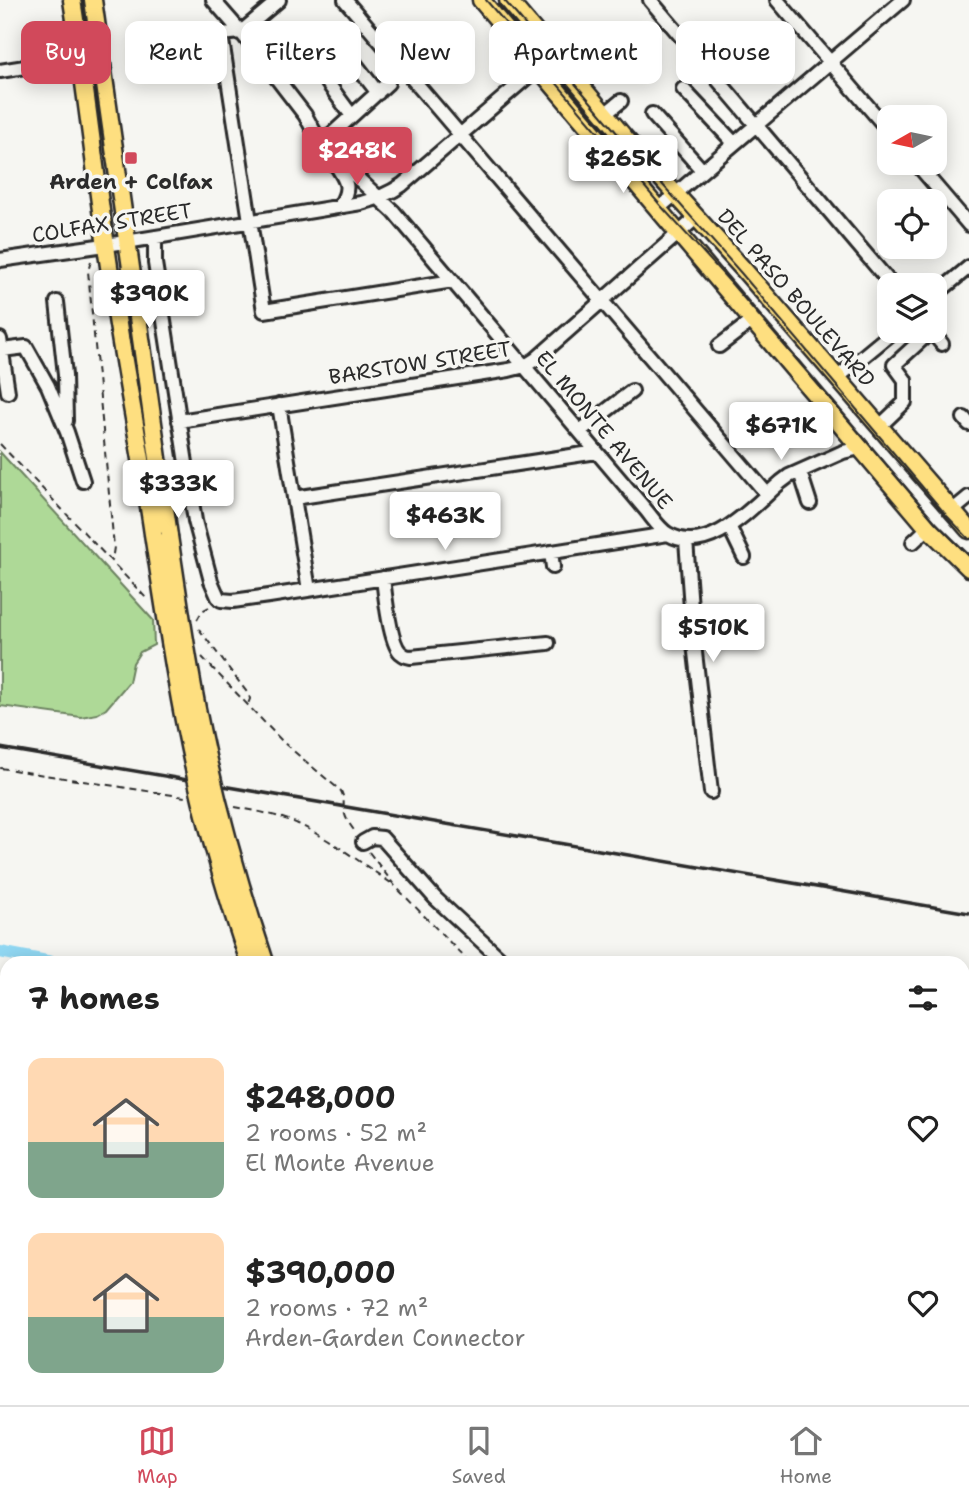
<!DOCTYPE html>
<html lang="en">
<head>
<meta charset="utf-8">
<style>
	:root { --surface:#fff; --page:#f6f6f6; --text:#222; --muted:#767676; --line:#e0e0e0; --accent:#d1495b }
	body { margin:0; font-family:"Shantell Sans",sans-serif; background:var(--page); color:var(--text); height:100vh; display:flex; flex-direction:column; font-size:26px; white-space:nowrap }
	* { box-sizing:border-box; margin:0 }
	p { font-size:23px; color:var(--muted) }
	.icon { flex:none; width:38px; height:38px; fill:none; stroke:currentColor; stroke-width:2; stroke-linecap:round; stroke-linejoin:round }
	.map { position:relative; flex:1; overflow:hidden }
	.details { position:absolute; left:0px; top:956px; width:970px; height:450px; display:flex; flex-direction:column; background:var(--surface); border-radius:21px 21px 0 0; box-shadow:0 4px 18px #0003 }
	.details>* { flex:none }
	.top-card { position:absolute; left:21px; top:21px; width:928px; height:63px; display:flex; gap:14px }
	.needle { width:46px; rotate:261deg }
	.buttons { position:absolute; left:877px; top:105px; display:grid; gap:14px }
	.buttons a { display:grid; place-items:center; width:70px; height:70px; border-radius:14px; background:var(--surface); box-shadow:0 4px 18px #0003; font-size:35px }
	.price { position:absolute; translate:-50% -60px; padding:0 16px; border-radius:7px; background:#fff; color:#222; font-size:23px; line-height:46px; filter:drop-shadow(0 2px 4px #0008) }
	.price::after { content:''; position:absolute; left:50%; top:42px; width:21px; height:16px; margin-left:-10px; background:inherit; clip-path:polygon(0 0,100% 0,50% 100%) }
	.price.on { background:var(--accent); color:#fff }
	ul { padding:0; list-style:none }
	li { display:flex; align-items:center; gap:21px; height:175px; padding:0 28px }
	li span { display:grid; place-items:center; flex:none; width:196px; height:140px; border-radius:14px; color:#555 }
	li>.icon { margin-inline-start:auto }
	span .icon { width:84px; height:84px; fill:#fffc; stroke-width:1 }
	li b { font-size:30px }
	h2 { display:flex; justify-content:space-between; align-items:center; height:84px; padding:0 28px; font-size:30px }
	.pill { padding:0 24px; border-radius:14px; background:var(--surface); box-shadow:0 4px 18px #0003; font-size:24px; line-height:63px }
	.pill.on { background:var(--accent); color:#fff }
	.tab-bar { display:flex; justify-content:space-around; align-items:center; height:98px; border-top:2px solid var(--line); background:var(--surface); font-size:19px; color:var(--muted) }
	.tab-bar a { display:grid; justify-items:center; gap:4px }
	.tab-bar .on { color:var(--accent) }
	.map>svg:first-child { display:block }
	.green { fill:#aed997; stroke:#6c8261; stroke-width:2 }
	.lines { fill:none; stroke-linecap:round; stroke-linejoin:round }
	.canal { stroke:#90d7f2; stroke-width:12 }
	.minor-casing { stroke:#2b2b2b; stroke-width:18 }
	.major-casing { stroke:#2b2b2b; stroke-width:21 }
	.path { stroke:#2b2b2b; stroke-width:2; stroke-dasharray:7 5; stroke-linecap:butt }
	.minor { stroke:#f6f6f2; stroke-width:12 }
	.major { stroke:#fedf80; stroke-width:16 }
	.tram { stroke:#2b2b2b; stroke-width:2 }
	.rail { stroke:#2b2b2b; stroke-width:3.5 }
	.major-bridge-casing { stroke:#2b2b2b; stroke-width:21; stroke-linecap:butt }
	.major-bridge { stroke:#fedf80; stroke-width:16 }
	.poi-dot { fill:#d1495b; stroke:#f6f6f2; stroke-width:2.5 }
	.labels { text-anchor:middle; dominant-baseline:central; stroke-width:7; stroke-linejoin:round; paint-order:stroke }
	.poi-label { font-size:21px; font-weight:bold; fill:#2b2b2b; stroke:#f6f6f2 }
	.street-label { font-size:21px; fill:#2b2b2b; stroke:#f6f6f2 }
</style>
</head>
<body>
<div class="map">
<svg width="969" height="1405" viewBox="0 0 969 1405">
	<rect width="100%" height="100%" fill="#f6f6f2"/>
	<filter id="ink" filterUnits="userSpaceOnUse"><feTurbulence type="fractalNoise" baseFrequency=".0143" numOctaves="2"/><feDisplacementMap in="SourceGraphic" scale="14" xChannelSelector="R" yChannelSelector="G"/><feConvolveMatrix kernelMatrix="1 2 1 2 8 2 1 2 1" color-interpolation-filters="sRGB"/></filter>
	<g filter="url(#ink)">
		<path class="green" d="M0 452 153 620 154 645 140 652 133 663 129 682 106 709 97 714 81 717 0 706Z
			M517 1398H837L844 1405H520Z"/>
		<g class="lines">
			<path class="canal" d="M0 952 52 962
				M596 1398 601 1405"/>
			<defs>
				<path id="minor" d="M213 0 241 32 305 115 321 144 394 212 645 509C652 517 659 529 668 534 709 558 753 506 781 482L789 476 843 452 860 448
					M345 0 767 494
					M650 0 892 285
					M777 0 889 131
					M221 34 264 311 453 281
					M340 44 378 93
					M157 47 221 34 241 32 279 0
					M316 67 352 116
					M0 71 81 58
					M683 89 734 143
					M605 114 621 101
					M652 114 702 170
					M321 144 388 83
					M916 163 969 225
					M336 165C347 182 351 187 340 206
					M659 208 903 0
					M155 237V263L195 521 211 581 218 597 221 600 233 601 269 596 668 534
					M0 260 126 242 361 203C376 199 389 194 402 185L554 54
					M934 296 969 267
					M57 302 65 375 66 421
					M931 331 942 344
					M0 339 8 392
					M719 346 753 320
					M2 350 26 347 48 386 67 432 83 481
					M837 378 894 331
					M279 405 309 590
					M964 418 969 424
					M179 421 509 370 525 366 536 359 697 217
					M880 426 905 402V380L894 365 931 331
					M580 431 632 391
					M800 472 810 503
					M294 498 597 452
					M952 511 969 497
					M729 526 744 557
					M686 540 693 635 711 792
					M913 542 928 528
					M551 552 553 567
					M383 578C385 595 390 642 400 652 405 656 405 656 411 657L548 643
					M363 842 372 837 382 838 435 898 504 962
					M962 1140 968 1107
					M962 1152 969 1153
					M233 1398 234 1405
					M415 1398 416 1405
					M932 1398 944 1405"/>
				<path id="major" d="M72 0C87 95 97 191 112 286 124 369 141 451 153 534
					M93 0 169 536
					M481 0 928 528 969 568
					M508 0 625 138 744 270 969 530
					M468 1398 473 1405
					M486 1398 491 1405"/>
			</defs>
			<use href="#minor" class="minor-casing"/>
			<use href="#major" class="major-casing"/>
			<path class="path" d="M91 261 88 271 114 547 112 561
				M0 444 148 600
				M197 620 202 611 209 607
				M199 629 249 695 250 699 248 704
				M202 657 284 743 341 791C345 799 343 802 344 810 345 819 351 826 356 833
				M0 768 185 797
				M235 807C256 811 279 815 298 824 332 840 361 863 391 883
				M369 852 395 886 469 962
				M0 1029 7 1031
				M509 1398 513 1405
				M884 1398 892 1405"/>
			<use href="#minor" class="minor"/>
			<use href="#major" class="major"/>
			<path class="tram" d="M486 0 661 206 730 282 938 525 969 556
				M504 0 623 140 741 273 947 516 969 539"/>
			<path class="rail" d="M0 748 969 913"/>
			<defs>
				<path id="major-bridge" d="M153 534C166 617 178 700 197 782 211 843 229 903 249 962
					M169 536C180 608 190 681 206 752 222 823 242 893 265 962"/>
			</defs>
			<use href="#major-bridge" class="major-bridge-casing"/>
			<use href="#major-bridge" class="major-bridge"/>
		</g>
	</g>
	<rect class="poi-dot" x="124" y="151" width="14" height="14" rx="3.5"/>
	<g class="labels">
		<g class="poi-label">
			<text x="131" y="182">Arden + Colfax</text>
		</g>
		<g class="street-label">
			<text transform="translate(112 223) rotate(-9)">COLFAX STREET</text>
			<text transform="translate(796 298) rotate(49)">DEL PASO BOULEVARD</text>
			<text transform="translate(420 363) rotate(-9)">BARSTOW STREET</text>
			<text transform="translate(604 430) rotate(50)">EL MONTE AVENUE</text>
		</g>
	</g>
</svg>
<div class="buttons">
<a><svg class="needle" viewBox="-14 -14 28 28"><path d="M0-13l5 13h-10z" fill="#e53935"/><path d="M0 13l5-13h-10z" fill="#767676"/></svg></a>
<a><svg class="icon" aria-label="locate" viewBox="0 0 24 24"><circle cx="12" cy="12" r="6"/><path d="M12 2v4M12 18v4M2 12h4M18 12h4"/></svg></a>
<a><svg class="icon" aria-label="layers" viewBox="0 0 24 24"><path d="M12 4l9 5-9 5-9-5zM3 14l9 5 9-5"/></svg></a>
</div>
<b class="price on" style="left:357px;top:187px">$248K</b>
<b class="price" style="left:623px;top:195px">$265K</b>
<b class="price" style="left:149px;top:330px">$390K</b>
<b class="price" style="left:781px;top:462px">$671K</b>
<b class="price" style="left:178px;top:520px">$333K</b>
<b class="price" style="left:445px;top:552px">$463K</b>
<b class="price" style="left:713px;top:664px">$510K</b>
<div class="top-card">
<a class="pill on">Buy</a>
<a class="pill">Rent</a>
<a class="pill">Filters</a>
<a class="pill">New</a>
<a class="pill">Apartment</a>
<a class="pill">House</a>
</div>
<section class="details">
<h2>7 homes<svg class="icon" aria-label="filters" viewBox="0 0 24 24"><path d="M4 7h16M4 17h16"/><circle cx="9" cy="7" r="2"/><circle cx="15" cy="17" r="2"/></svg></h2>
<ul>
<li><span style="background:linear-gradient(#ffd9b3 60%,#7fa58c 0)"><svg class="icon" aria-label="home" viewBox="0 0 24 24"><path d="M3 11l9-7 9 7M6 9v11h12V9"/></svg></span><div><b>$248,000</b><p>2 rooms · 52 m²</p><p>El Monte Avenue</p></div><svg class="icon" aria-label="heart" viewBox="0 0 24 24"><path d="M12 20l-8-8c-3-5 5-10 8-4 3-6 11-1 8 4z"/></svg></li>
<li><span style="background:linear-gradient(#ffd9b3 60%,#7fa58c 0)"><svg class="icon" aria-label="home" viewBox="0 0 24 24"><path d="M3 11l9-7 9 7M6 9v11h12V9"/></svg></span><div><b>$390,000</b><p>2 rooms · 72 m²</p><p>Arden-Garden Connector</p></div><svg class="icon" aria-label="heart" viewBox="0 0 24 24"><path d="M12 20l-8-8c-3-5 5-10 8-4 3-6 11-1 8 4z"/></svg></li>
</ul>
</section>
</div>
<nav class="tab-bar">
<a class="on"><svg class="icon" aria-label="map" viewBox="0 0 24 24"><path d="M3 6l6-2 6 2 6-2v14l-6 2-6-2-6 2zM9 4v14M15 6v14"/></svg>Map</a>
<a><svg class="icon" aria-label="saved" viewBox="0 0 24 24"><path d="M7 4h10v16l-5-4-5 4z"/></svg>Saved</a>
<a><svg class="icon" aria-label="home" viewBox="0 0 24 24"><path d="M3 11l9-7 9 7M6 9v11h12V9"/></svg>Home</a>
</nav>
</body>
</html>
